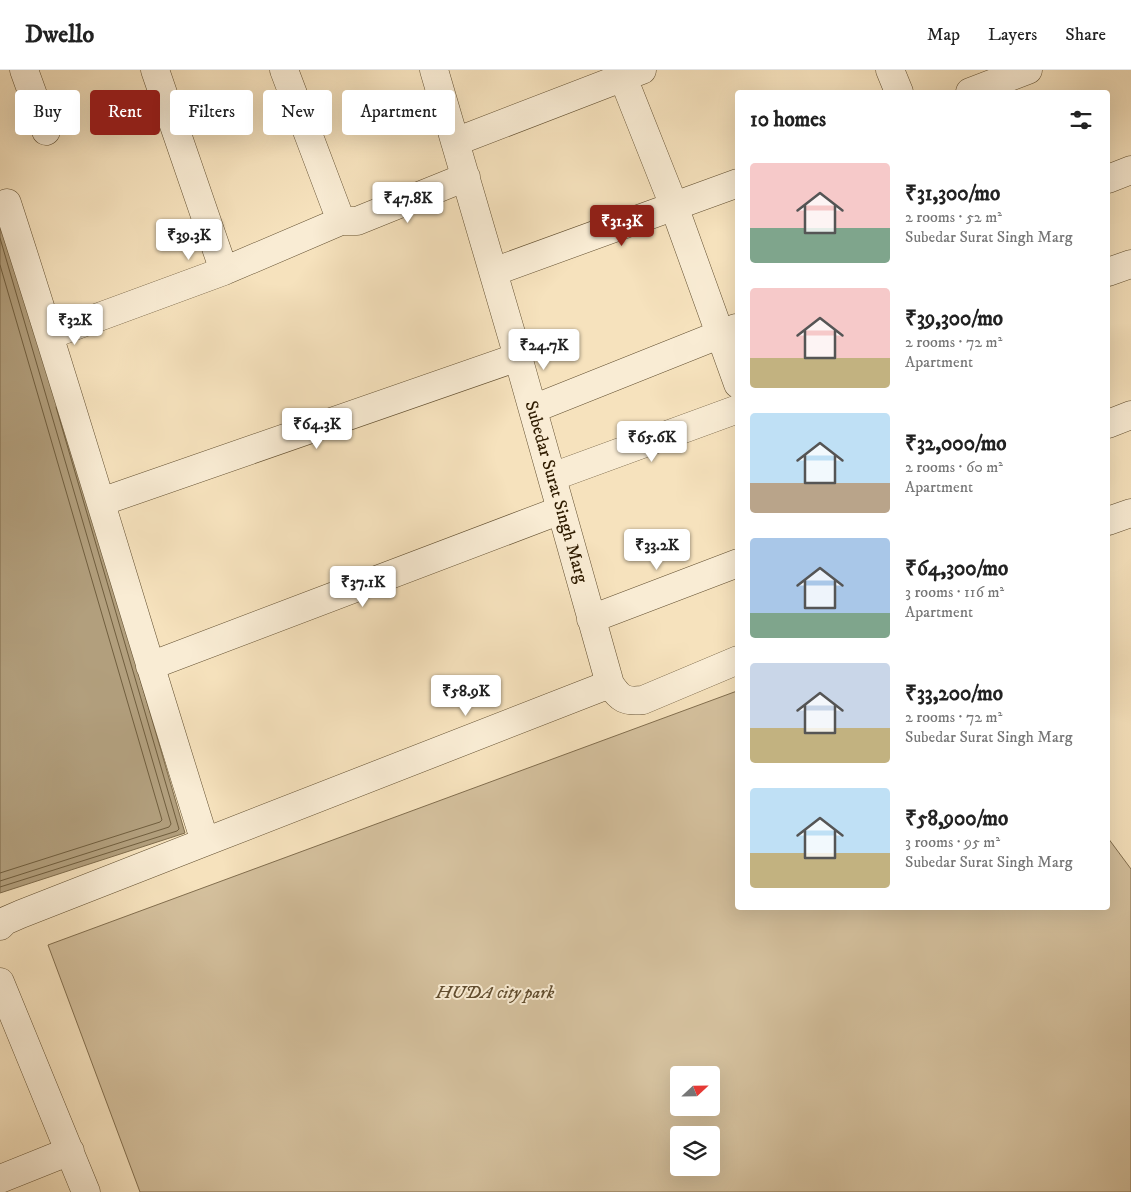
<!DOCTYPE html>
<html lang="en">
<head>
<meta charset="utf-8">
<style>
	:root { --surface:#fff; --page:#f6f6f6; --text:#222; --muted:#767676; --line:#e0e0e0; --accent:#8f2418 }
	body { margin:0; font-family:"IM FELL DW Pica",serif; background:var(--page); color:var(--text); height:100vh; display:flex; flex-direction:column; font-size:19px; white-space:nowrap }
	* { box-sizing:border-box; margin:0 }
	p { font-size:16px; color:var(--muted) }
	.icon { flex:none; width:28px; height:28px; fill:none; stroke:currentColor; stroke-width:2; stroke-linecap:round; stroke-linejoin:round }
	.map { position:relative; flex:1; overflow:hidden }
	.sheet { position:absolute; left:735px; top:20px; width:375px; height:820px; display:flex; flex-direction:column; background:var(--surface); border-radius:5px; box-shadow:0 5px 20px #0002 }
	.sheet>* { flex:none }
	.top-card { position:absolute; left:15px; top:20px; width:475px; height:45px; display:flex; gap:10px }
	.needle { width:32px; rotate:68deg }
	.controls { position:absolute; left:670px; top:996px; display:grid; gap:10px }
	.controls a { display:grid; place-items:center; width:50px; height:50px; border-radius:5px; background:var(--surface); box-shadow:0 5px 20px #0002; font-size:25px }
	.price { position:absolute; translate:-50% -42px; padding:0 11px; border-radius:5px; background:#fff; color:#222; font-size:16px; line-height:32px; filter:drop-shadow(0 1px 2px #0008) }
	.price::after { content:''; position:absolute; left:50%; top:30px; width:15px; height:11px; margin-left:-8px; background:inherit; clip-path:polygon(0 0,100% 0,50% 100%) }
	.price.active { background:var(--accent); color:#fff }
	ul { padding:0; list-style:none }
	li { display:flex; align-items:center; gap:15px; height:125px; padding:0 15px }
	li span { display:grid; place-items:center; flex:none; width:140px; height:100px; border-radius:5px; color:#555 }
	li>.icon { margin-inline-start:auto }
	span .icon { width:60px; height:60px; fill:#fffc; stroke-width:1 }
	li b { font-size:21px }
	h2 { display:flex; justify-content:space-between; align-items:center; height:60px; padding:0 15px; font-size:21px }
	.tag { padding:0 18px; border-radius:5px; background:var(--surface); box-shadow:0 5px 20px #0002; font-size:18px; line-height:45px }
	.tag.active { background:var(--accent); color:#fff }
	header { display:flex; align-items:center; gap:30px; box-sizing:border-box; height:70px; padding:0 25px; background:var(--surface); border-bottom:1px solid var(--line) }
	header strong { font-size:24px }
	nav { display:flex; gap:28px; margin-inline-start:auto; font-size:18px }
	.map>svg:first-child { display:block }
	.green { fill:#d4c09d; stroke:#826e4e; fill-rule:evenodd }
	.water { fill:#b29f7d; stroke:#7e6b4b }
	.lines { fill:none; stroke-linecap:round; stroke-linejoin:round }
	.shore { stroke:#705e3e; stroke-width:1 }
	.minor-casing { stroke:#614e2f; stroke-width:29 }
	.minor { stroke:#f9ecd4; stroke-width:28 }
	.labels { text-anchor:middle; dominant-baseline:central; stroke-width:4; stroke-linejoin:round; paint-order:stroke }
	.street-label { font-size:18px; fill:#2f1c00; stroke:#f9ecd4 }
	.park-label { font-size:18px; font-style:italic; fill:#614d2f; stroke:#f9ecd4 }
</style>
</head>
<body>
<header>
<strong>Dwello</strong>
<nav><a>Map</a><a>Layers</a><a>Share</a></nav>
</header>
<div class="map">
<svg width="1131" height="1122" viewBox="0 0 1131 1122">
	<rect width="100%" height="100%" fill="#f6e2bd"/>
	<filter id="stains"><feTurbulence type="fractalNoise" baseFrequency=".004" numOctaves="4"/><feColorMatrix values="0 0 0 0 .2 0 0 0 0 .09 0 0 0 0 .02 0 0 0 .5 -.17"/></filter>
	<radialGradient id="worn" r=".72"><stop offset=".6" stop-color="#630" stop-opacity="0"/><stop offset="1" stop-color="#630" stop-opacity=".3"/></radialGradient>
	<path class="green" d="M737 621 738 838H1108V768L1131 799V1122H140L48 875ZM679 1005H711V1038H679ZM679 1065H711V1098H679Z"/>
	<path class="water" d="M0 128 185 763 0 823Z"/>
	<g class="lines">
		<path class="shore" d="M0 168 171 754 169 757 0 811
			M0 195 162 750 160 752 0 803
			M0 817 177 761 179 759 56 337"/>
		<defs>
			<path id="minor" d="M24 0 46 61
				M155 0 224 201
				M284 0 341 151
				M434 0 518 287 610 614
				M620 0 674 136 738 314
				M890 0 899 22
				M970 22 1028 0
				M455 72 642 0
				M1108 109 1131 100
				M493 202 738 113
				M1108 202 1131 194
				M50 265 224 201 341 151H357L466 107
				M533 339 736 258
				M1108 354 1131 345
				M552 407 738 339
				M101 432 518 287
				M1108 451 1131 443
				M591 549 738 493
				M150 596 561 440
				M205 772 610 614C620 629 625 632 643 630L738 590
				M0 856 5 851 21 844 205 772C138 559 76 345 7 133
				M0 912 86 1122
				M0 1109 70 1081"/>
		</defs>
		<use href="#minor" class="minor-casing"/>
		<use href="#minor" class="minor"/>
	</g>
	<g class="labels">
		<g class="street-label">
			<text transform="translate(556 422) rotate(74)">Subedar Surat Singh Marg</text>
		</g>
		<g class="park-label">
			<text x="495" y="923">HUDA city park</text>
		</g>
	</g>
	<rect width="100%" height="100%" filter="url(#stains)"/>
	<rect width="100%" height="100%" fill="url(#worn)"/>
</svg>
<div class="controls">
<a><svg class="needle" viewBox="-14 -14 28 28"><path d="M0-13l5 13h-10z" fill="#e53935"/><path d="M0 13l5-13h-10z" fill="#767676"/></svg></a>
<a><svg class="icon" aria-label="layers" viewBox="0 0 24 24"><path d="M12 4l9 5-9 5-9-5zM3 14l9 5 9-5"/></svg></a>
</div>
<b class="price" style="left:408px;top:154px">₹47.8K</b>
<b class="price active" style="left:622px;top:177px">₹31.3K</b>
<b class="price" style="left:189px;top:191px">₹39.3K</b>
<b class="price" style="left:75px;top:276px">₹32K</b>
<b class="price" style="left:544px;top:301px">₹24.7K</b>
<b class="price" style="left:317px;top:380px">₹64.3K</b>
<b class="price" style="left:652px;top:393px">₹65.6K</b>
<b class="price" style="left:657px;top:501px">₹33.2K</b>
<b class="price" style="left:363px;top:538px">₹37.1K</b>
<b class="price" style="left:466px;top:647px">₹58.9K</b>
<div class="top-card">
<a class="tag">Buy</a>
<a class="tag active">Rent</a>
<a class="tag">Filters</a>
<a class="tag">New</a>
<a class="tag">Apartment</a>
</div>
<section class="sheet">
<h2>10 homes<svg class="icon" aria-label="filters" viewBox="0 0 24 24"><path d="M4 7h16M4 17h16"/><circle cx="9" cy="7" r="2"/><circle cx="15" cy="17" r="2"/></svg></h2>
<ul>
<li><span style="background:linear-gradient(#f6c9c9 65%,#7fa58c 0)"><svg class="icon" aria-label="home" viewBox="0 0 24 24"><path d="M3 11l9-7 9 7M6 9v11h12V9"/></svg></span><div><b>₹31,300/mo</b><p>2 rooms · 52 m²</p><p>Subedar Surat Singh Marg</p></div></li>
<li><span style="background:linear-gradient(#f6c9c9 70%,#c2b280 0)"><svg class="icon" aria-label="home" viewBox="0 0 24 24"><path d="M3 11l9-7 9 7M6 9v11h12V9"/></svg></span><div><b>₹39,300/mo</b><p>2 rooms · 72 m²</p><p>Apartment</p></div></li>
<li><span style="background:linear-gradient(#bfe0f5 70%,#b9a48a 0)"><svg class="icon" aria-label="home" viewBox="0 0 24 24"><path d="M3 11l9-7 9 7M6 9v11h12V9"/></svg></span><div><b>₹32,000/mo</b><p>2 rooms · 60 m²</p><p>Apartment</p></div></li>
<li><span style="background:linear-gradient(#a9c7e8 75%,#7fa58c 0)"><svg class="icon" aria-label="home" viewBox="0 0 24 24"><path d="M3 11l9-7 9 7M6 9v11h12V9"/></svg></span><div><b>₹64,300/mo</b><p>3 rooms · 116 m²</p><p>Apartment</p></div></li>
<li><span style="background:linear-gradient(#c9d6e8 65%,#c2b280 0)"><svg class="icon" aria-label="home" viewBox="0 0 24 24"><path d="M3 11l9-7 9 7M6 9v11h12V9"/></svg></span><div><b>₹33,200/mo</b><p>2 rooms · 72 m²</p><p>Subedar Surat Singh Marg</p></div></li>
<li><span style="background:linear-gradient(#bfe0f5 65%,#c2b280 0)"><svg class="icon" aria-label="home" viewBox="0 0 24 24"><path d="M3 11l9-7 9 7M6 9v11h12V9"/></svg></span><div><b>₹58,900/mo</b><p>3 rooms · 95 m²</p><p>Subedar Surat Singh Marg</p></div></li>
</ul>
</section>
</div>
</body>
</html>
